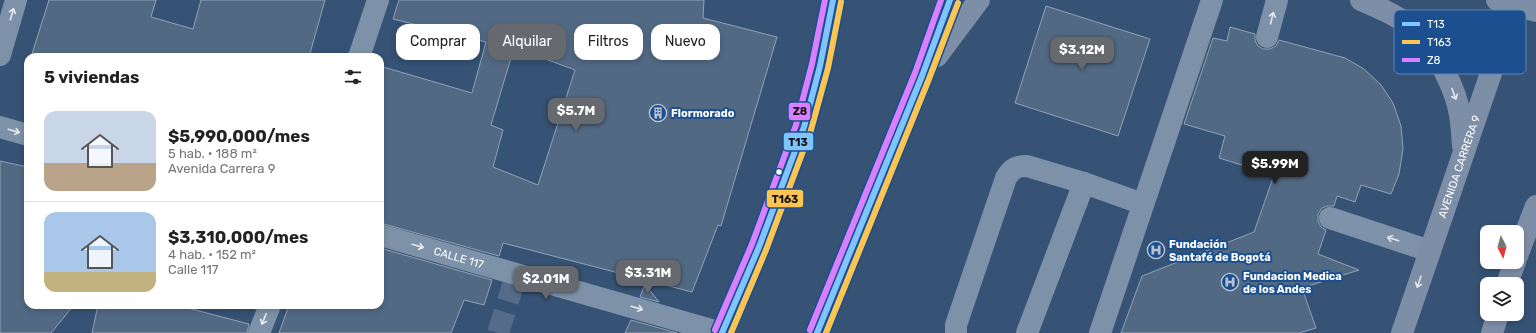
<!DOCTYPE html>
<html lang="es">
<head>
<meta charset="utf-8">
<style>
	:root { --surface:#fff; --page:#f6f6f6; --text:#222; --muted:#767676; --line:#e0e0e0; --accent:#666a6f }
	body { margin:0; font-family:Rubik,sans-serif; background:var(--page); color:var(--text); height:100vh; display:flex; flex-direction:column; font-size:15px; white-space:nowrap }
	* { box-sizing:border-box; margin:0 }
	p { font-size:13px; color:var(--muted) }
	.icon { flex:none; width:22px; height:22px; fill:none; stroke:currentColor; stroke-width:2; stroke-linecap:round; stroke-linejoin:round }
	.map { position:relative; flex:1; overflow:hidden }
	.sheet { position:absolute; left:24px; top:53px; width:360px; height:256px; display:flex; flex-direction:column; background:var(--surface); border-radius:12px; box-shadow:0 2px 6px #0003 }
	.sheet>* { flex:none }
	.top-card { position:absolute; left:396px; top:24px; width:380px; height:36px; display:flex; gap:8px }
	.needle { width:26px; rotate:174deg }
	.buttons { position:absolute; left:1480px; top:225px; display:grid; gap:8px }
	.buttons a { display:grid; place-items:center; width:44px; height:44px; border-radius:8px; background:var(--surface); box-shadow:0 2px 6px #0003; font-size:20px }
	.price { position:absolute; translate:-50% -34px; padding:0 9px; border-radius:8px; background:var(--accent); color:#fff; font-size:13px; line-height:26px; filter:drop-shadow(0 1px 2px #0008) }
	.price::after { content:''; position:absolute; left:50%; top:24px; width:12px; height:9px; margin-left:-6px; background:inherit; clip-path:polygon(0 0,100% 0,50% 100%) }
	.price.selected { background:#222; color:#fff }
	ul { padding:0; list-style:none }
	li { display:flex; align-items:center; gap:12px; height:100px; padding:0 20px }
	li+li { border-top:1px solid var(--line) }
	li span { display:grid; place-items:center; flex:none; width:112px; height:80px; border-radius:12px; color:#555 }
	li>.icon { margin-inline-start:auto }
	span .icon { width:48px; height:48px; fill:#fffc; stroke-width:1 }
	li b { font-size:17px }
	h2 { display:flex; justify-content:space-between; align-items:center; height:48px; padding:0 20px; font-size:17px }
	.chip { padding:0 14px; border-radius:12px; background:var(--surface); box-shadow:0 2px 6px #0003; font-size:14px; line-height:36px }
	.chip.selected { background:var(--accent); color:#fff }
	.map>svg:first-child { display:block }
	.building { fill:#526984; stroke:#92a2b6; fill-rule:evenodd }
	.lines { fill:none; stroke-linecap:round; stroke-linejoin:round }
	.minor-tunnel { stroke:#546c89; stroke-width:22; stroke-dasharray:22 11; stroke-linecap:butt }
	.minor { stroke:#7d92a8; stroke-width:22 }
	.major { stroke:#7d8ea7; stroke-width:22 }
	.major-bridge { stroke:#7d8ea7; stroke-width:22 }
	.bus-1-casing { stroke:#1b4f8f; stroke-width:9 }
	.bus-2-casing { stroke:#1b4f8f; stroke-width:9 }
	.bus-3-casing { stroke:#1b4f8f; stroke-width:9 }
	.bus-1 { stroke:#80c4ff; stroke-width:6 }
	.bus-2 { stroke:#fcc553; stroke-width:6 }
	.bus-3 { stroke:#d880ff; stroke-width:6 }
	.oneway { stroke:#e5e9ee }
	.oneway2 { stroke:#e5e8ed }
	.bus-dot { fill:#fff; stroke:#1b4f8f; stroke-width:1.5 }
	.labels { text-anchor:middle; dominant-baseline:central; stroke-width:4; stroke-linejoin:round; paint-order:stroke }
	.poi-label { font-size:11px; font-weight:bold; fill:#fff; stroke:#1b4f8f; text-anchor:start }
	.street-label { font-size:11px; fill:#fff; stroke:#1b4f8f }
	.key { fill:#1b4f8f; stroke:#5f84b1; stroke-width:1 }
	.key-label { font-size:11px; fill:#fff }
	.line-badge { stroke:#1b4f8f; stroke-width:1.5 }
	.pale-badge-label { font-size:11px; text-anchor:middle; font-weight:bold; fill:#111 }
</style>
</head>
<body>
<div class="map">
<svg width="1536" height="333" viewBox="0 0 1536 333">
	<rect width="100%" height="100%" fill="#365274"/>
	<path class="building" d="M49 0H156L151 17 193 29 201 0H325L309 57H31Z
		M399 0H704L703 18 777 37 721 226 718 225 692 292 503 243 499 256 380 223V66L472 93 486 42 393 19ZM521 50 575 70 538 185 493 167 503 130 491 125 513 51 520 54Z
		M1046 6 1150 39 1118 136 1015 103Z
		M1230 27 1255 34V41L1258 46 1263 49H1270L1276 46 1279 40 1345 58 1364 69 1381 85 1393 103 1401 126 1403 149 1399 174 1391 194 1361 185 1355 202 1337 196 1334 206H1327L1322 208 1318 214V221L1321 227 1326 230 1318 254 1359 270 1302 288 1316 328 1299 333H1121L1142 276 1254 232 1274 175 1219 158 1225 136 1184 124 1213 38 1227 41Z
		M0 161 28 167V305H74L51 333H0Z
		M380 248 492 280 484 305 464 300 451 333H279L289 305H380Z
		M645 284 659 302 640 297Z
		M98 305H176L249 324 247 333H92Z
		M631 320 677 333H625Z"/>
	<g class="lines">
		<path class="minor-tunnel" d="M498 333 514 282"/>
		<g class="minor">
			<path d="M1267 37 1277 0"/>
			<path d="M0 55 16 0"/>
			<path d="M359 57 378 0"/>
			<path d="M0 127 28 135"/>
			<path d="M1330 218 1430 251"/>
			<path id="s1" d="M380 235 722 333"/>
			<path d="M259 333 270 305"/>
			<path d="M956 333V325L1006 178C1012 168 1017 166 1027 166L1084 183 1143 204"/>
			<path d="M1027 333 1084 183"/>
			<path d="M1100 333 1212 0"/>
		</g>
		<g class="major">
			<path d="M1361 0C1380 8 1401 17 1417 32 1436 50 1456 89 1460 115 1462 125 1462 136 1463 146"/>
			<path d="M937 56 979 0"/>
			<path d="M1517 256 1536 206"/>
			<path d="M1507 284 1515 262"/>
			<path d="M722 333 759 247 804 127 820 66 833 0"/>
			<path d="M817 333 922 76 950 0"/>
			<path id="s2" d="M1402 333 1516 0"/>
			<path d="M1492 333 1498 314"/>
		</g>
		<path class="major-bridge" d="M1497 0 1536 11"/>
		<defs>
			<path id="bus-1" d="M722 333 759 247 804 127 820 66 833 0
				M817 333 922 76 950 0"/>
			<path id="bus-2" d="M731 333 766 250 811 130 828 68 841 2
				M826 333 929 79 958 3"/>
			<path id="bus-3" d="M715 330 752 244 796 125 812 64 825 0
				M810 330 915 73 941 0"/>
		</defs>
		<use href="#bus-1" class="bus-1-casing"/>
		<use href="#bus-2" class="bus-2-casing"/>
		<use href="#bus-3" class="bus-3-casing"/>
		<use href="#bus-1" class="bus-1"/>
		<use href="#bus-2" class="bus-2"/>
		<use href="#bus-3" class="bus-3"/>
	</g>
	<defs><path id="oneway-shaft" d="M-6 0H5M1.5-3L5.5 0L1.5 3" fill="none" stroke-width="1.6" stroke-linecap="round" stroke-linejoin="round"/></defs>
	<g class="oneway">
		<use href="#oneway-shaft" transform="translate(12 14) rotate(-74)"/>
		<use href="#oneway-shaft" transform="translate(1272 18) rotate(-76)"/>
		<use href="#oneway-shaft" transform="translate(14 131) rotate(16)"/>
		<use href="#oneway-shaft" transform="translate(1393 239) rotate(-162)"/>
		<use href="#oneway-shaft" transform="translate(418 246) rotate(16)"/>
		<use href="#oneway-shaft" transform="translate(637 308) rotate(16)"/>
		<use href="#oneway-shaft" transform="translate(264 319) rotate(112)"/>
	</g>
	<g class="oneway2">
		<use href="#oneway-shaft" transform="translate(1454 94) rotate(69)"/>
		<use href="#oneway-shaft" transform="translate(1419 282) rotate(109)"/>
	</g>
	<defs>
		<symbol id="building-ring" viewBox="-11 -11 22 22"><circle r="9.5" fill="#1b4f8f" stroke="#b9c2ce" stroke-width="1.5"/><path d="M-4-6H4V6H1V3H-1V6H-4ZM-2.5-4.3h1.7v1.8h-1.7ZM.8-4.3h1.7v1.8H.8ZM-2.5-1h1.7V.8h-1.7ZM.8-1h1.7V.8H.8Z" fill="#b9c2ce"/></symbol>
		<symbol id="hospital-ring" viewBox="-11 -11 22 22"><circle r="9.5" fill="#1b4f8f" stroke="#b9c2ce" stroke-width="1.5"/><path d="M-5-5h3v3.5h4V-5h3V5h-3V1.5h-4V5h-3Z" fill="#b9c2ce"/></symbol>
	</defs>
	<g fill-rule="evenodd">
		<use href="#building-ring" x="648" y="103" width="20" height="20"/>
		<use href="#hospital-ring" x="1146" y="240" width="20" height="20"/>
		<use href="#hospital-ring" x="1220" y="272" width="20" height="20"/>
	</g>
	<circle class="bus-dot" cx="779" cy="172" r="3.5"/>
	<g class="labels">
		<g class="poi-label">
			<text x="671" y="113">Flormorado</text>
			<text x="1169" y="244">Fundación<tspan x="1169" dy="13">Santafé de Bogotá</tspan></text>
			<text x="1243" y="276">Fundacion Medica<tspan x="1243" dy="13">de los Andes</tspan></text>
		</g>
		<g class="street-label">
			<text stroke="none"><textPath href="#s2" startOffset="176">AVENIDA CARRERA 9</textPath></text>
			<text stroke="none"><textPath href="#s1" startOffset="82">CALLE 117</textPath></text>
		</g>
	</g>
	<rect x="1394" y="10" width="132" height="64" rx="6" class="key"/>
	<rect x="1402" y="22" width="18" height="4" fill="#80c4ff"/>
	<rect x="1402" y="40" width="18" height="4" fill="#fcc553"/>
	<rect x="1402" y="58" width="18" height="4" fill="#d880ff"/>
	<g class="key-label">
		<text x="1427" y="28">T13</text>
		<text x="1427" y="46">T163</text>
		<text x="1427" y="64">Z8</text>
	</g>
	<g class="line-badge">
		<rect x="788" y="102" width="23" height="19" rx="4" fill="#d880ff"/>
		<rect x="783" y="132" width="31" height="19" rx="4" fill="#80c4ff"/>
		<rect x="766" y="189" width="38" height="19" rx="4" fill="#fcc553"/>
	</g>
	<g class="pale-badge-label">
		<text x="800" y="115">Z8</text>
		<text x="798" y="146">T13</text>
		<text x="785" y="203">T163</text>
	</g>
</svg>
<div class="buttons">
<a><svg class="needle" viewBox="-14 -14 28 28"><path d="M0-13l5 13h-10z" fill="#e53935"/><path d="M0 13l5-13h-10z" fill="#767676"/></svg></a>
<a><svg class="icon" aria-label="layers" viewBox="0 0 24 24"><path d="M12 4l9 5-9 5-9-5zM3 14l9 5 9-5"/></svg></a>
</div>
<b class="price" style="left:1082px;top:71px">$3.12M</b>
<b class="price" style="left:576px;top:132px">$5.7M</b>
<b class="price selected" style="left:1275px;top:185px">$5.99M</b>
<b class="price" style="left:648px;top:294px">$3.31M</b>
<b class="price" style="left:546px;top:300px">$2.01M</b>
<div class="top-card">
<a class="chip">Comprar</a>
<a class="chip selected">Alquilar</a>
<a class="chip">Filtros</a>
<a class="chip">Nuevo</a>
</div>
<section class="sheet">
<h2>5 viviendas<svg class="icon" aria-label="filters" viewBox="0 0 24 24"><path d="M4 7h16M4 17h16"/><circle cx="9" cy="7" r="2"/><circle cx="15" cy="17" r="2"/></svg></h2>
<ul>
<li><span style="background:linear-gradient(#c9d6e8 65%,#b9a48a 0)"><svg class="icon" aria-label="home" viewBox="0 0 24 24"><path d="M3 11l9-7 9 7M6 9v11h12V9"/></svg></span><div><b>$5,990,000/mes</b><p>5 hab. · 188 m²</p><p>Avenida Carrera 9</p></div></li>
<li><span style="background:linear-gradient(#a9c7e8 75%,#c2b280 0)"><svg class="icon" aria-label="home" viewBox="0 0 24 24"><path d="M3 11l9-7 9 7M6 9v11h12V9"/></svg></span><div><b>$3,310,000/mes</b><p>4 hab. · 152 m²</p><p>Calle 117</p></div></li>
</ul>
</section>
</div>
</body>
</html>
